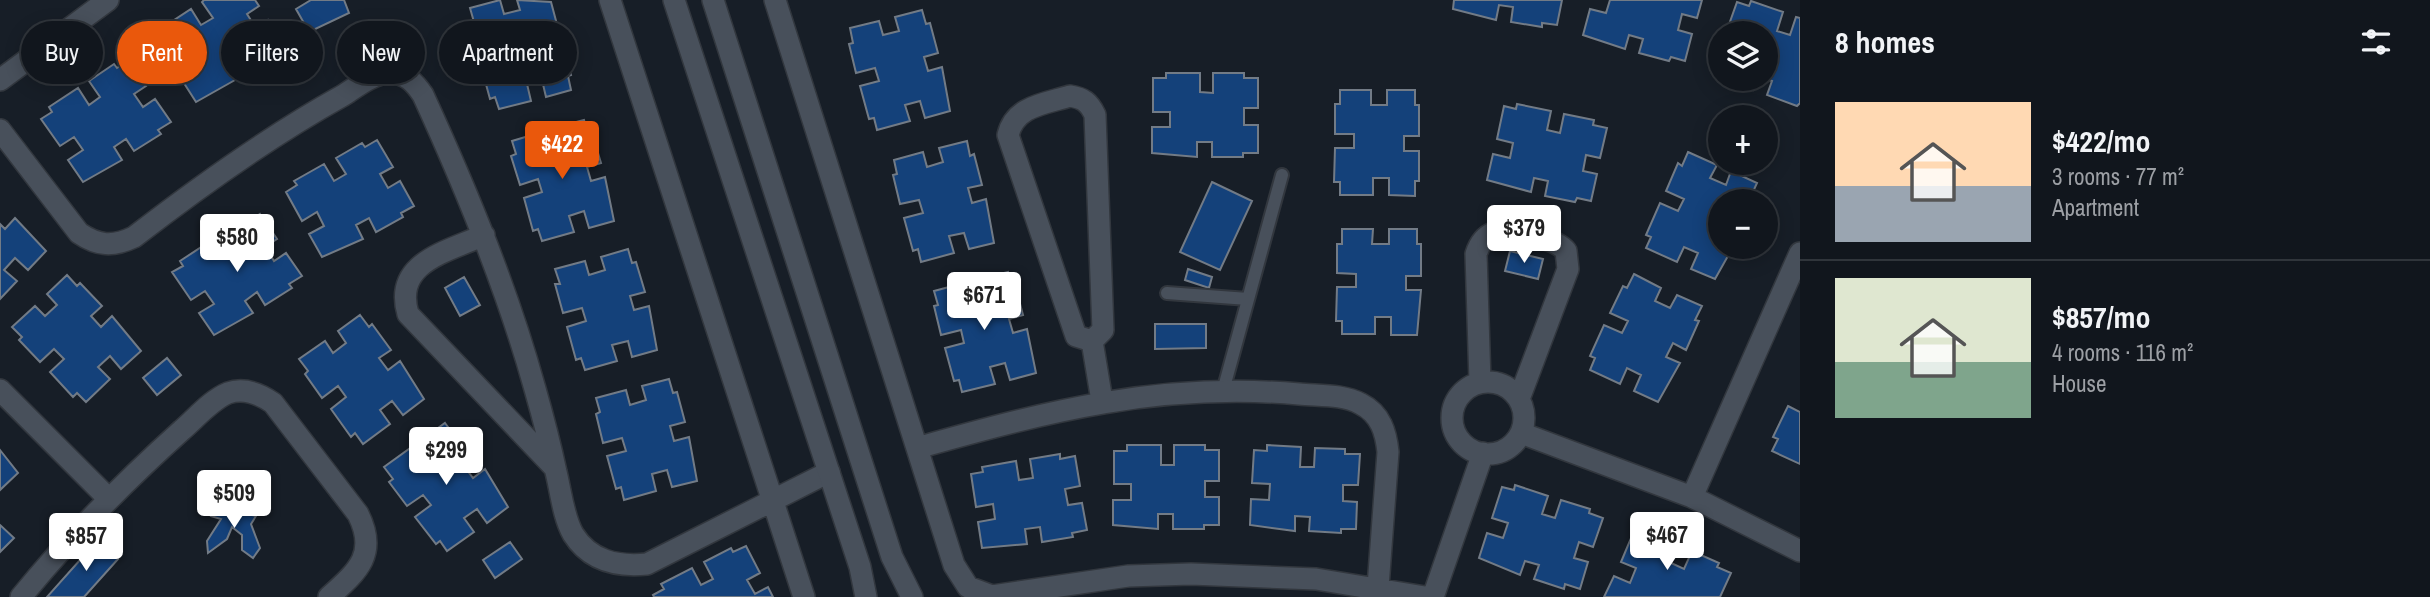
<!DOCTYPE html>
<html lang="en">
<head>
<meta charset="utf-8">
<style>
	:root { --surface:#11161d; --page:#1a1f26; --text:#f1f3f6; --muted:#9c9fa4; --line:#30353b; --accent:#ea580c }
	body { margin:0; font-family:"Archivo Narrow",sans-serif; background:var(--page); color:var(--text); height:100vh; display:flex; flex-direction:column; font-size:26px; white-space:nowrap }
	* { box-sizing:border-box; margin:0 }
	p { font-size:23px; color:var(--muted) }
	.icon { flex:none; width:38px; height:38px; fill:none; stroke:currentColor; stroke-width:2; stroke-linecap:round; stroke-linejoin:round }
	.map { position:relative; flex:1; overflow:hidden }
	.sheet { display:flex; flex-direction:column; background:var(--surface); width:630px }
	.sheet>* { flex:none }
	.guide { position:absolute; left:21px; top:21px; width:665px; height:63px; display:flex; gap:14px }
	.tools { position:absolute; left:1708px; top:21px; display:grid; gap:14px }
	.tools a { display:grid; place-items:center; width:70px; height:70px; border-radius:50%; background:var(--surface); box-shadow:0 4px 18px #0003,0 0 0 2px var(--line); font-size:35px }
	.price { position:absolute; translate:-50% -60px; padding:0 16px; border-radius:7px; background:#fff; color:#222; font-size:23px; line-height:46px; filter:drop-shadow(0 2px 4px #0008) }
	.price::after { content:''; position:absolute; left:50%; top:42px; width:21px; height:16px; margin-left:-10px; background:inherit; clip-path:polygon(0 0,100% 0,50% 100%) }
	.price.active { background:var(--accent); color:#fff }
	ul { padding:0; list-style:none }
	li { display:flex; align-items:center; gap:21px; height:175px; padding:0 35px }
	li+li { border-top:2px solid var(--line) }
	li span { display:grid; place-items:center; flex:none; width:196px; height:140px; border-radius:0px; color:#555 }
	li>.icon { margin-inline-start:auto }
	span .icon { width:84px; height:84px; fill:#fffc; stroke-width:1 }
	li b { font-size:30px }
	h2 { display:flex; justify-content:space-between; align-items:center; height:84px; padding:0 35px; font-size:30px }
	.tag { padding:0 24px; border-radius:32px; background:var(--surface); box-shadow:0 4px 18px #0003,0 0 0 2px var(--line); font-size:24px; line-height:63px }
	.tag.active { background:var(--accent); color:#fff }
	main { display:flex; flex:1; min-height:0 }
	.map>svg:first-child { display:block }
	.building { fill:#14417a; stroke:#727b86; stroke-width:2 }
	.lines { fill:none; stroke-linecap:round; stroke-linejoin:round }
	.lane-casing { stroke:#32373e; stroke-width:16 }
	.street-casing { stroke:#32373e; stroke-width:24 }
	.secondary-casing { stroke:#32373e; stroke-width:24 }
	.lane { stroke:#48505b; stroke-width:12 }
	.street { stroke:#48505b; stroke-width:21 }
	.secondary { stroke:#48505b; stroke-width:21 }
</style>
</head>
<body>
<main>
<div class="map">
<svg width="1800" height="597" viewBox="0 0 1800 597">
	<rect width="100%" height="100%" fill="#171e27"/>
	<path class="building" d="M204 0H255L259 6 247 14 256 28 268 20 284 43 271 51 274 55 247 72 239 60 227 68 235 80 196 102 182 80 196 71 187 58 173 67 154 39 165 32 162 28 191 9 201 25 213 18 202 2Z
		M344 0 349 13 309 32 296 9 311 0Z
		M500 0 504 14 520 10 517 0 551 2 559 32 545 36 548 50 563 46 571 75 568 76 571 90 546 97 542 80 527 84 531 101 499 109 495 97 490 99 481 66 500 61 496 48 478 53 470 24 474 22 470 8Z
		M1454 0H1562L1557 25 1542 23V27L1511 22 1513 7 1499 5 1496 20 1453 9Z
		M1610 0H1702L1697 18 1682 14 1678 30 1692 34 1685 61 1671 57 1669 61 1639 53 1643 39 1629 35 1625 49 1583 35 1590 9 1606 13Z
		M1751 1 1783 12 1777 31 1790 35 1796 17 1800 18V103L1797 106 1767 95 1772 81 1765 79 1766 33H1726L1737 2 1749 6Z
		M922 10 926 24 930 23 938 53 924 57 928 71 942 67 950 111 925 118 920 101 905 105 910 121 877 130 874 118 869 119 860 86 879 81 875 68 856 73 849 44 853 43 850 28 879 21 883 35 899 31 895 17Z
		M1720 48V76L1712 73Z
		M129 60 146 86 134 94 143 107 155 99 171 122 158 130 161 134 134 151 126 139 114 147 122 160 83 182 68 160 83 150 74 137 60 146 41 119 52 112 49 107 78 88 89 105 100 97 89 81 114 64 117 68Z
		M1166 73H1200V92L1213 93V73H1244V78H1258V108H1244V125H1258V153H1243V157H1212V142H1197V157L1152 153V127H1170V112H1153V78H1166Z
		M1726 79H1757L1753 90Z
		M1340 90H1371V105H1387V90H1415V105H1419V136H1404V151H1419V181H1415V196L1389 195V178H1373V195H1340V182H1334L1335 148H1354V134H1335V104H1340Z
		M1517 104 1551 111 1547 130 1560 133 1564 114 1594 120 1593 125 1607 128 1600 158 1586 155 1583 171 1597 174 1591 201 1577 198 1575 202 1545 196 1548 181 1534 178 1531 192 1487 180 1493 154 1510 158 1513 143 1497 139 1504 106 1516 109Z
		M584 120 588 134 592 133 601 163 587 167 591 181 605 177 614 221 589 228 584 211 569 216 574 232 542 241 538 229 533 231 524 198 542 192 538 179 520 185 511 156 516 154 512 141 542 132 545 146 561 141 557 127Z
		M377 140 393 167 380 174 388 188 400 181 414 206 401 213 403 217 376 232 369 218 356 225 363 239 322 257 309 234 324 226 317 212 302 221 286 192 297 185 294 181 324 164 334 181 346 174 336 158 362 143 365 147Z
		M967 141 970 156 974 154 982 185 968 188 972 203 986 199 994 243 969 249 964 233 949 236 954 253 921 262 918 249 913 251 904 218 923 213 919 200 900 204 893 175 897 174 894 160 923 152 927 167 943 162 939 148Z
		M1688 152 1717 165 1710 178 1726 185 1731 171 1757 183 1751 196 1755 198 1753 201H1720V247H1733L1715 279 1691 269 1698 253 1684 247 1677 262 1646 248 1651 237 1646 235 1660 203 1678 211 1684 199 1666 191 1678 163 1682 166Z
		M1212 182 1252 201 1220 270 1180 252Z
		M260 214 277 239 265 247 274 261 286 253 302 276 289 284 292 288 265 305 257 292 245 301 253 313 214 335 199 313 214 304 205 291 191 300 172 272 183 266 180 261 209 242 219 258 230 251 220 234 245 218 248 222Z
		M15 218 46 251 28 270 15 258 4 270 17 281 0 299V224L5 229Z
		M1342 229H1373L1372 244H1389V229H1417V244H1421V276H1406V290H1421L1417 335H1391V317H1375V334H1342V321H1336L1337 287H1356V274L1337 273V244H1342Z
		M628 249 632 263 636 262 645 292 630 296 634 310 649 306 657 350 632 357 628 341 612 345 617 361 585 370 581 358 576 360 567 327 586 321 582 308 563 313 555 284H560L555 269 585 261 589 275 605 270 601 257Z
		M1510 251 1543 259 1538 279 1505 271Z
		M1188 269 1212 277 1209 288 1185 280Z
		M1008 272 1011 286 1015 285 1023 315 1009 319 1013 333 1027 329 1036 373 1010 380 1005 363 990 367 995 384 962 392 959 380 954 381 945 348 964 343 961 330 941 335 934 306 938 305 934 291 964 283 968 297 984 293 980 279Z
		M1634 274 1661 288 1655 301 1670 308 1677 295 1702 306 1695 320 1699 321 1686 350 1673 343 1666 357 1680 363 1658 402 1634 391 1641 375 1627 368 1620 384 1590 370 1595 358 1590 356 1604 325 1622 333 1628 321 1610 313 1623 286 1627 288Z
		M67 275 77 286 80 283 102 306 91 316 101 327 112 316 141 351 121 369 110 356 98 367 110 379 86 402 77 393 73 397 50 372 64 359 54 349 40 362 19 340 22 337 12 327 35 306 45 316 57 305 47 294Z
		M464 277 480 305 460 316 445 288Z
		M360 315 369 327 372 324 391 350 379 358 388 370 400 361 424 399 403 415 392 401 380 410 390 424 363 444 355 433 351 437 331 409 346 397 338 386 322 398 305 374 308 371 299 359 325 341 333 353 346 343 338 331Z
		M1155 324H1206V348L1155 349Z
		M167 358 181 375 157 395 143 378Z
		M669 379 673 393 677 392 685 422 670 426 674 441 689 437 697 481 672 487 667 470 652 474 656 491 624 500 621 487 616 489 607 456 626 451 622 438 603 443 596 414 600 412 596 398 626 390 630 405 646 400 642 386Z
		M1788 406 1800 412V464L1772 451 1778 439 1773 437Z
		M445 423 454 435 457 432 476 457 464 466 473 478 485 469 508 507 487 523 477 509 464 518 474 532 447 551 440 541 436 544 415 517 431 505 423 495 407 506 389 482 393 479 384 467 409 449 418 461 431 451 423 439Z
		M1127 445H1161V465H1174V445H1205V450H1219V481H1205V497H1219V525H1204V529H1173V514H1158V529L1113 525V500H1131V484H1114V451H1127Z
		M1267 445 1301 447 1300 467H1314L1315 448 1345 449V454H1360L1358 485H1343V501L1357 502 1356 529H1341V533L1309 531 1310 517 1295 516V531L1250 525 1251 499 1269 500 1270 484 1252 483 1254 450 1267 451Z
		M0 450 18 473 0 490Z
		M1060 454V459L1075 456 1080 486 1065 489 1068 505 1082 503 1087 530 1072 533 1073 537 1042 542 1040 527 1025 529 1027 544 982 548 978 522 995 519 993 504 976 507 971 474 983 472 982 467 1016 461 1019 480 1033 478 1030 459Z
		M1515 485 1548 496 1542 514 1555 518 1561 500 1590 509 1589 513 1603 518 1593 547 1579 542 1574 558 1588 562 1580 589 1565 584 1564 589 1534 579 1539 565 1525 561 1520 575 1479 558 1487 533 1503 538 1508 523 1492 518 1502 487 1514 490Z
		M215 506 256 516 251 524 260 548 253 558 242 550V535L232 527 227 539 208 553 207 541 221 519 211 516Z
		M0 525 14 538 0 552Z
		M1634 531 1646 536 1648 531 1679 545 1671 563 1684 569 1692 551 1719 563 1717 567 1731 573 1720 597H1604L1614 576 1630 583 1636 568 1621 562Z
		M97 541 118 559 84 597H47Z
		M510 542 522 559 495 578 483 560Z
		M746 546 760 573 747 580 755 594 768 587 773 597H654L653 595 664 589 661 584 692 568 701 585 713 579 704 562 731 548 733 552Z"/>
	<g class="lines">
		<defs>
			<path id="lane" d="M1167 293 1248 299
				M1223 391 1282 175"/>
			<path id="street" d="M610 0 804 597
				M775 0 954 565 968 587 992 596 1128 576 1191 574 1316 579 1425 597
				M0 80 108 0
				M1070 96C1083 98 1089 102 1095 115L1103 330 1092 341 1076 336 1008 135C1015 106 1044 104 1070 96Z
				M0 130 79 233C98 246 113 247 134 237 200 186 268 137 342 96 355 88 373 73 390 73 406 73 415 83 423 95 467 191 507 288 535 389 543 417 550 444 556 472 561 492 563 516 573 534 590 561 617 567 647 564L829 472
				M484 235C447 252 393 262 408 314L554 467
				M1092 341 1102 401
				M1480 382 1476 254C1479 245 1483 237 1493 233 1509 227 1556 238 1566 251L1568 269 1519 399
				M1452 418a36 36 0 1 1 72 0a36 36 0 1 1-72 0Z
				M0 390 109 499
				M1521 433 1692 497 1800 551
				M917 448C1048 411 1160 382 1299 394 1319 396 1343 394 1361 404 1381 414 1386 433 1388 452L1378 587
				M1692 497 1800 253
				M21 597C70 537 124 482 182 430 196 418 211 400 228 393 245 387 260 394 273 403L358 514C378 554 358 571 329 597
				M1433 597 1483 453"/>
			<path id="secondary" d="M674 0 860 567 866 597
				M713 0 892 557 912 597"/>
		</defs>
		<use href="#lane" class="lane-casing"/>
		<use href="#street" class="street-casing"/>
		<use href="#secondary" class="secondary-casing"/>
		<use href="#lane" class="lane"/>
		<use href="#street" class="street"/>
		<use href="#secondary" class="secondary"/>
	</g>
</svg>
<div class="tools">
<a><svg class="icon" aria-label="layers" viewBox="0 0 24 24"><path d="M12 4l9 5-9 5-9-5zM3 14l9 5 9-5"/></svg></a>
<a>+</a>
<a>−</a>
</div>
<b class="price active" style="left:562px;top:181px">$422</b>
<b class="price" style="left:1524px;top:265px">$379</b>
<b class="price" style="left:237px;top:274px">$580</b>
<b class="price" style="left:984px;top:332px">$671</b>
<b class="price" style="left:446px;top:487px">$299</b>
<b class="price" style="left:234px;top:530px">$509</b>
<b class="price" style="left:1667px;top:572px">$467</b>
<b class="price" style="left:86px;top:573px">$857</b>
<div class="guide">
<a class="tag">Buy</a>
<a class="tag active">Rent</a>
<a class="tag">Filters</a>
<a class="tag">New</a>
<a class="tag">Apartment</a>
</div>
</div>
<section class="sheet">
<h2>8 homes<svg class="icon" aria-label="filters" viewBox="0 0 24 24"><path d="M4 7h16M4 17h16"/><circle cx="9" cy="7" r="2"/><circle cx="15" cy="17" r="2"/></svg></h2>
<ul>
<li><span style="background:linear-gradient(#ffd9b3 60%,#9aa5b1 0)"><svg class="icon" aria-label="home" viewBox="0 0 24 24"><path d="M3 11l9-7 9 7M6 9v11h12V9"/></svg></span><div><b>$422/mo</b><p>3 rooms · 77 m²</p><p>Apartment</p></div></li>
<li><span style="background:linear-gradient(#dfe7d0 60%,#7fa58c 0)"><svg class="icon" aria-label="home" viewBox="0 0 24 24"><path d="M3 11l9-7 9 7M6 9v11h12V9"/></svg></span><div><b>$857/mo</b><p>4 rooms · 116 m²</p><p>House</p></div></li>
</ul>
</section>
</main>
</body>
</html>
